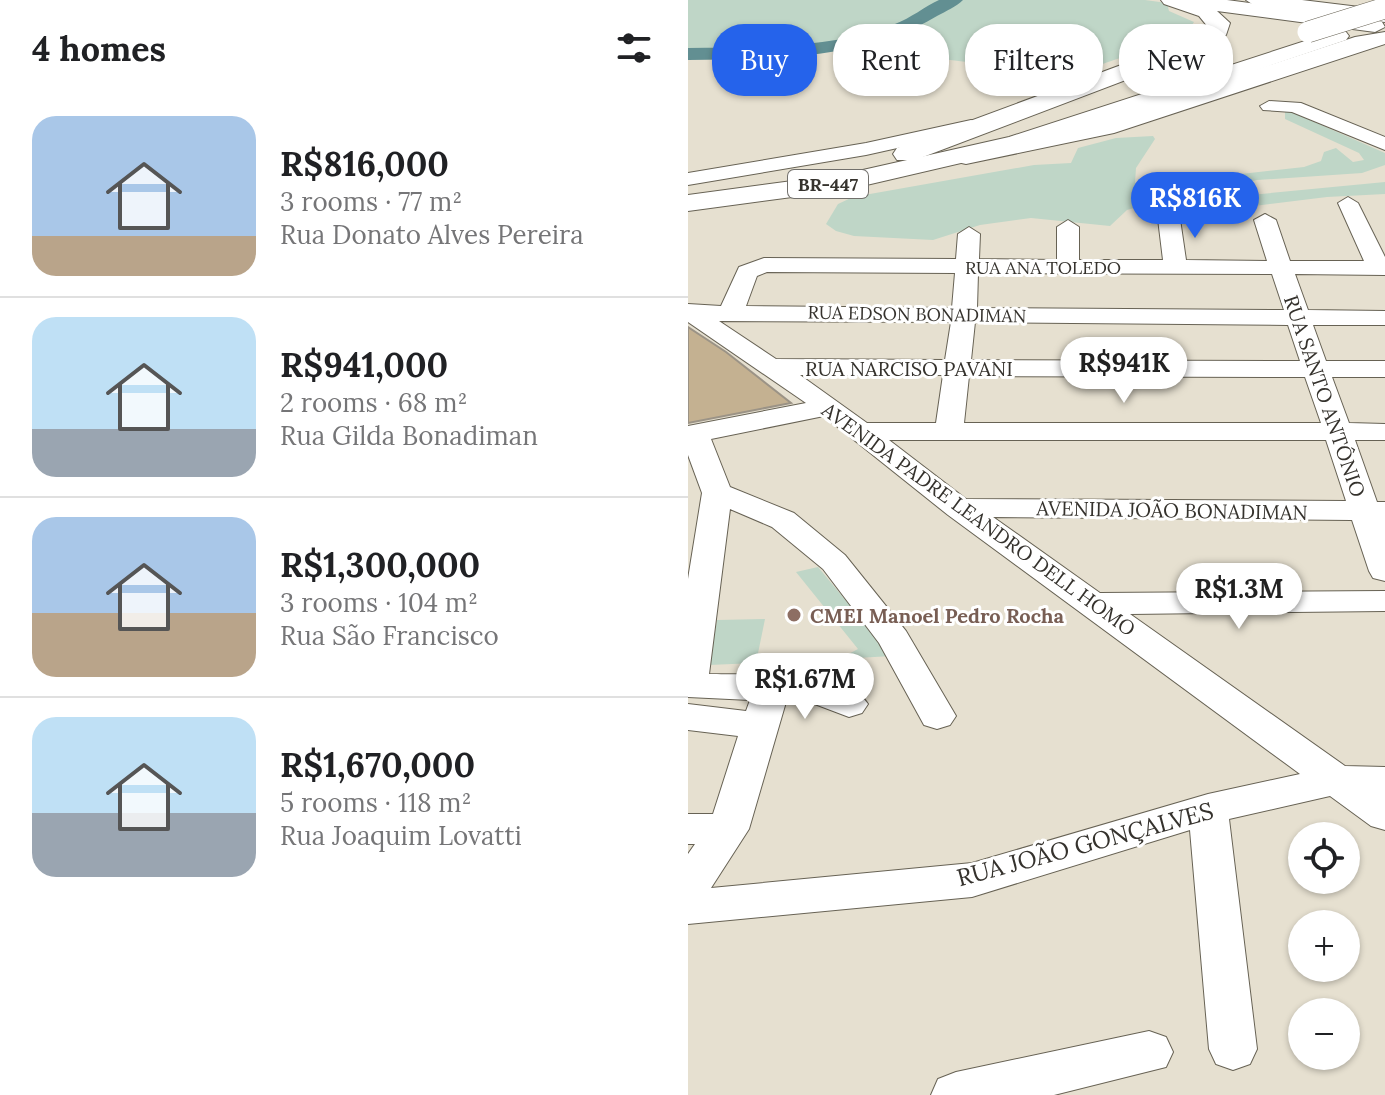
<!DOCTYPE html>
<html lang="en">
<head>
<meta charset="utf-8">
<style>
	:root { --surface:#fff; --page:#f2f2f2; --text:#202124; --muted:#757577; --line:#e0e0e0; --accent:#2563eb }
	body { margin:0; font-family:Lora,serif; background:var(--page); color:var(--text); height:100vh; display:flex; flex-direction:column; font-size:30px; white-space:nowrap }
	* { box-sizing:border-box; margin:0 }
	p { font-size:26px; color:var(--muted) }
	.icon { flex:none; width:44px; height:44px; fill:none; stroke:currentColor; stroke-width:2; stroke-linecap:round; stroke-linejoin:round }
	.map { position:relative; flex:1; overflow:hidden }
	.details { display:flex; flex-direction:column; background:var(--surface); width:688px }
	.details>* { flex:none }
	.guide { position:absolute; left:24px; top:24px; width:552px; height:72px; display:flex; gap:16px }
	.buttons { position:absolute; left:600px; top:822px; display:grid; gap:16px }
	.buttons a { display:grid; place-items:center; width:72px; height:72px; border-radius:50%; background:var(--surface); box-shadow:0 2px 6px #0004; font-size:40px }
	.price { position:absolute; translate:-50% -68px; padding:0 18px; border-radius:28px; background:#fff; color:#222; font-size:26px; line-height:52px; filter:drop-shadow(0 2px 4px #0008) }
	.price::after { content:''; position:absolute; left:50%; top:48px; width:24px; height:18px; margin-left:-12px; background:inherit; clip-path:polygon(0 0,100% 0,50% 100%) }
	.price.selected { background:var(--accent); color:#fff }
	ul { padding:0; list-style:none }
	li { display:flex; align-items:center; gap:24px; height:200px; padding:0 32px }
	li+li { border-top:2px solid var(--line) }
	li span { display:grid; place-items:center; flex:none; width:224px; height:160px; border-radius:24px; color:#555 }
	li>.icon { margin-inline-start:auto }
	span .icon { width:96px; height:96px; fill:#fffc; stroke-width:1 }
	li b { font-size:34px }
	h2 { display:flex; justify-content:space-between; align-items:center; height:96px; padding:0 32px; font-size:34px }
	.tag { padding:0 28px; border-radius:32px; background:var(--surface); box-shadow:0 2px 6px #0004; font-size:28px; line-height:72px }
	.tag.selected { background:var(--accent); color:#fff }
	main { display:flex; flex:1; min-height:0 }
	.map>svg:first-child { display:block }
	.green { fill:#bfd6c7 }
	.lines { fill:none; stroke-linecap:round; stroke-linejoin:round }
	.river { fill:#628f92; fill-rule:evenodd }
	.building { fill:#c4b191; stroke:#9b9386; stroke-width:2 }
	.minor-casing { stroke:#676254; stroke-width:2 }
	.major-casing { stroke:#676254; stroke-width:2 }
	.highway-casing { stroke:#676254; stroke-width:2 }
	.minor { fill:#fff; fill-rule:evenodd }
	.major { fill:#fff; fill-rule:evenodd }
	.highway { fill:#fff; fill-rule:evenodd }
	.major-bridge-casing { stroke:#676254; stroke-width:22; stroke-linecap:butt }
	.major-bridge { stroke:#fff; stroke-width:21 }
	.education-dot { fill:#8d6e63; stroke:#fff; stroke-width:3 }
	.labels { text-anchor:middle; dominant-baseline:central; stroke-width:6; stroke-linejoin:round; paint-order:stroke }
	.shield { fill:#fff; stroke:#72706c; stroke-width:2 }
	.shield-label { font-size:18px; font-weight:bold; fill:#35322d }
	.far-street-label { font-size:18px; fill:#35322d; stroke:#fff }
	.street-label { font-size:20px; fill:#35322d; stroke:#fff }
	.education-label { font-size:20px; font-weight:bold; fill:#785e54; stroke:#fff; text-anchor:start }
	.near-street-label { font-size:24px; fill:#35322d; stroke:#fff }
</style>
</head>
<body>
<main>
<section class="details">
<h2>4 homes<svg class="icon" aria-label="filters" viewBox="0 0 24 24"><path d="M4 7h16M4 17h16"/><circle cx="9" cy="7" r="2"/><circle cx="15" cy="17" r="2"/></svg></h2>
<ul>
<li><span style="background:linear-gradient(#a9c7e8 75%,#b9a48a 0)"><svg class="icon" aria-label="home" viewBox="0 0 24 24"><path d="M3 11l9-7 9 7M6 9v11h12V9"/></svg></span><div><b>R$816,000</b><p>3 rooms · 77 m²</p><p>Rua Donato Alves Pereira</p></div></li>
<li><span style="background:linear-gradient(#bfe0f5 70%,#9aa5b1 0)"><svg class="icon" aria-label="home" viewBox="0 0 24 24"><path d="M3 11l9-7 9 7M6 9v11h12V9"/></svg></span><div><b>R$941,000</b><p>2 rooms · 68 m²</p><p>Rua Gilda Bonadiman</p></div></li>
<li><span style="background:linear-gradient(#a9c7e8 60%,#b9a48a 0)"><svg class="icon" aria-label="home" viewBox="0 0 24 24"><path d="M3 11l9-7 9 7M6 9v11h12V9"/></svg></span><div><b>R$1,300,000</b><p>3 rooms · 104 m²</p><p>Rua São Francisco</p></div></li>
<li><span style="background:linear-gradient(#bfe0f5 60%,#9aa5b1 0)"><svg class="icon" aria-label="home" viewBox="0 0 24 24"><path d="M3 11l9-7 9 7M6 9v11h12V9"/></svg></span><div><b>R$1,670,000</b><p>5 rooms · 118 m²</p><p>Rua Joaquim Lovatti</p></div></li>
</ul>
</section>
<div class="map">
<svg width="697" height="1095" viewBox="0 0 697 1095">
	<rect width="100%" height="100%" fill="#e6e0d0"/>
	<path class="green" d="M0 0H457L479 3 481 11 506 22C488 51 420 54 393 76L164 48 150 43 119 49 0 54Z
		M597 109 697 153V165L674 173 569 180 535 188 562 195 697 182V194L639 197 542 209 456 205 439 210 422 226 343 218 292 225 245 240 166 236 148 231 138 224 150 204 165 197 346 165 383 163 390 148 428 138 465 136 467 139 448 168 447 183 455 185 616 167 633 161 636 152 648 148 665 162 676 160 671 153 597 119Z
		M130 567 204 656 151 659 170 649 108 572Z
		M77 619 68 663 21 665 29 620Z"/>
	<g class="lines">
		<path class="river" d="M251 0H275C268 7 258 11 249 16 177 60 81 59 0 60V48C67 47 145 49 207 24 223 18 236 7 251 0Z"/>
	</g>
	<path class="building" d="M0 327 38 352 103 403 0 423Z"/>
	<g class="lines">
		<defs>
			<path id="minor" d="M581 101 613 103 697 137V150L604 112 575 110 572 106Z
				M283 120 290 122 292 126 290 130 178 155 0 185V173L178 143Z
				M660 197 670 203 697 257V275L607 274 620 310 697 311V325H625L638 361H697V377H644L661 423 697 424V440H667L689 502H697V581L685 578 681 571 664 520 305 517 412 593 697 591V611L442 614 657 766 697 767V830L683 826 642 796 541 819 569 1049 562 1064 545 1070 528 1064 521 1049 502 830 284 897 0 924V854L7 844H0V814H25L50 736 0 730V704L58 711 62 700 0 697V579L14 493 0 455V426L118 403 0 322V304L33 306 51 267 76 258 268 259 270 234 281 227 292 234 291 259 369 260V227L380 220 391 227V260H475L470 219 481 213 492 219 498 260 579 261 566 220 577 214 588 220 602 261H676L650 203ZM79 272 267 273 264 308 58 306 69 276ZM290 273 584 274 596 310 289 308ZM31 321 263 322 257 360 88 359ZM287 322 600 325 612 361 283 360ZM112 375H255L248 423H179ZM281 376 617 377 633 423H276ZM136 416 260 515 612 774 520 794 284 863 23 888 61 829 98 702 124 703 161 717 174 713 180 704C158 669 59 675 21 674L42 509 84 527 135 569 191 643 236 725 249 729 262 725 268 716 218 631 157 555 106 513 42 487 23 439ZM201 440H638L658 501 278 499Z
				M461 1031 478 1037 485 1052 478 1067 366 1095H243L250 1079 268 1072Z"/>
			<path id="major" d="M558 0H614L696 10 697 22 567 6Z
				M651 30 658 32 661 36 658 40 337 148 157 190 0 211V195L157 174 321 137Z"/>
			<path id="highway" d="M473 0H539L687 20 694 22 697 27 687 32 529 11 542 23 538 35 514 51 227 160H209L205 154 209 148 498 41 520 27 511 16 476 4Z
				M697 32V44L426 133 278 164 269 162 265 156 269 150 278 148 411 121 667 37Z"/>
		</defs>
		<use href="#minor" class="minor-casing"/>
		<use href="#major" class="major-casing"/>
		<use href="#highway" class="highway-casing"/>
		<use href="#minor" class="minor"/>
		<use href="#major" class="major"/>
		<use href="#highway" class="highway"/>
		<defs>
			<path id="major-bridge" d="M620 32 697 8"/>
		</defs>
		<use href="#major-bridge" class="major-bridge-casing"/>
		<use href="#major-bridge" class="major-bridge"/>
	</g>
	<circle class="education-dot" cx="106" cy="615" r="8"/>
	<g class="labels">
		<rect class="shield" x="100" y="170" width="80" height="28" rx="6"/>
		<g class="shield-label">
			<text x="140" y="184">BR-447</text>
		</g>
		<g class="far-street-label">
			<text x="355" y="267">RUA ANA TOLEDO</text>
			<text transform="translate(229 314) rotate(1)">RUA EDSON BONADIMAN</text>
		</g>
		<g class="street-label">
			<text x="221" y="368">RUA NARCISO PAVANI</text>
			<text transform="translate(637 396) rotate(71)">RUA SANTO ANTÔNIO</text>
			<text transform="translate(484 510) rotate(1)">AVENIDA JOÃO BONADIMAN</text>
			<text transform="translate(291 519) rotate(36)">AVENIDA PADRE LEANDRO DELL HOMO</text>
		</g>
		<g class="education-label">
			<text x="122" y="615">CMEI Manoel Pedro Rocha</text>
		</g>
		<g class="near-street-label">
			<text transform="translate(397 844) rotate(-15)">RUA JOÃO GONÇALVES</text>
		</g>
	</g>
</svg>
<div class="buttons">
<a><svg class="icon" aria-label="locate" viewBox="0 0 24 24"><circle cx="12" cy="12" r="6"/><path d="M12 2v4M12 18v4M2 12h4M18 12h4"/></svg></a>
<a>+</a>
<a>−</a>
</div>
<b class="price selected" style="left:507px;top:240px">R$816K</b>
<b class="price" style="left:436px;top:405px">R$941K</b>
<b class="price" style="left:551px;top:631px">R$1.3M</b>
<b class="price" style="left:117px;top:721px">R$1.67M</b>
<div class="guide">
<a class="tag selected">Buy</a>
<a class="tag">Rent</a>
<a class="tag">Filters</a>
<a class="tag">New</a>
</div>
</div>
</main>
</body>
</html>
